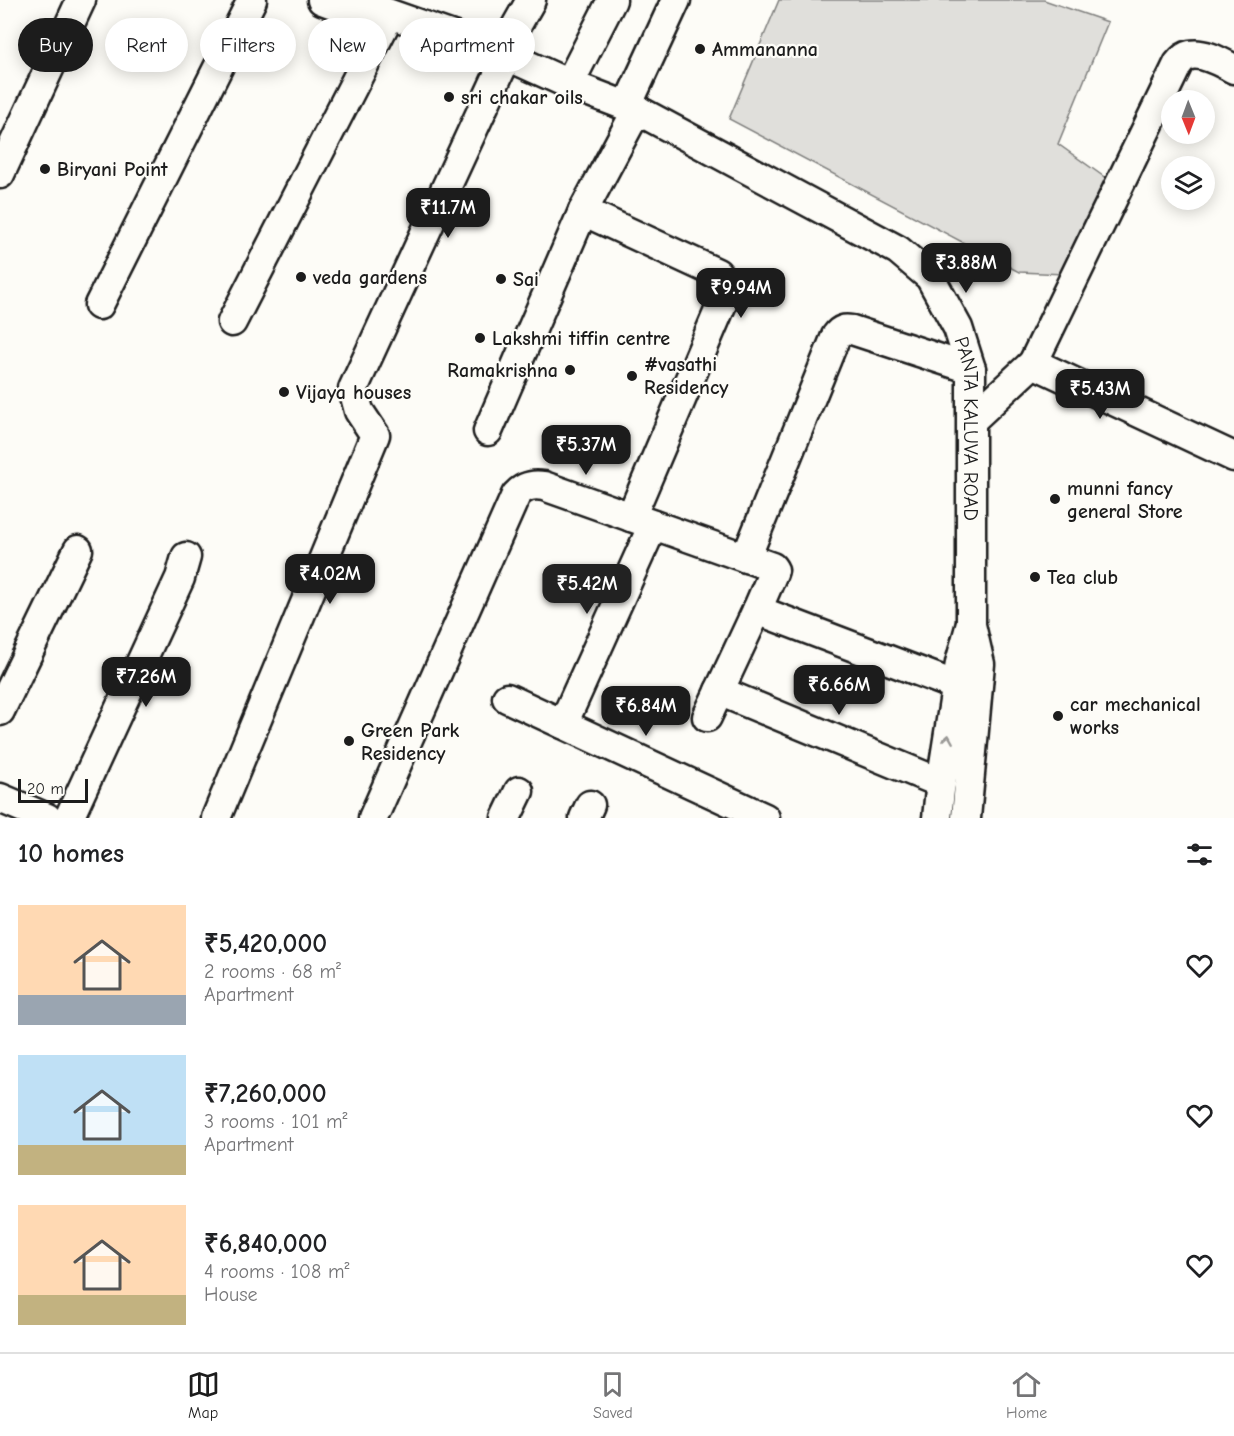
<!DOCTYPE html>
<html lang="en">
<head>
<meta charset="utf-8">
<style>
	:root { --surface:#fff; --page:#f2f2f2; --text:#202124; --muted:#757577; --line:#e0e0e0; --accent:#1c1c1c }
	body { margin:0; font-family:"Comic Neue",sans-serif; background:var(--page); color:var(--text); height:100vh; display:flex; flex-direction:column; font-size:22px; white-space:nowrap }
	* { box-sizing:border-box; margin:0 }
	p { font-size:20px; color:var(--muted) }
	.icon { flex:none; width:33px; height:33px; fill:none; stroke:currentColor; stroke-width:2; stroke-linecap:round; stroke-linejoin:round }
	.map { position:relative; height:818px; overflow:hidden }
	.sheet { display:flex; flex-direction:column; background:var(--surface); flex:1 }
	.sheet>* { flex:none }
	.top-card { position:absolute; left:18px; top:18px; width:600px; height:54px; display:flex; gap:12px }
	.needle { width:39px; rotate:179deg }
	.controls { position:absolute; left:1161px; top:90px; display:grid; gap:12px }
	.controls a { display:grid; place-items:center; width:54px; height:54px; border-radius:50%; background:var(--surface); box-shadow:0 3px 15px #0003; font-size:30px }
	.scale { position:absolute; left:18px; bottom:15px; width:70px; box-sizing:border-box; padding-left:6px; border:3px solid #1c1c1c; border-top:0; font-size:16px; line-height:21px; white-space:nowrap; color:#1c1c1c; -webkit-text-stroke:4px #fdfcf7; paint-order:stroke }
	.price { position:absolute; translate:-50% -51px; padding:0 14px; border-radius:12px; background:var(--accent); color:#fff; font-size:20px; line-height:39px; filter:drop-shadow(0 2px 3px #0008) }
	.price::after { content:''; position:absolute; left:50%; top:36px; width:18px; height:14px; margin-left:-9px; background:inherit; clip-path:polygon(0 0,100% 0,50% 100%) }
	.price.selected { background:#222; color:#fff }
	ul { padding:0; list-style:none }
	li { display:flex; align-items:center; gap:18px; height:150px; padding:0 18px }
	li span { display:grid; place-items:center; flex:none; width:168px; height:120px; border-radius:0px; color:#555 }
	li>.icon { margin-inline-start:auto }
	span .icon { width:72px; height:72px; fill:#fffc; stroke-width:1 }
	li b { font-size:26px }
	h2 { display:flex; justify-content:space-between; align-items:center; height:72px; padding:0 18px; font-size:26px }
	.tag { padding:0 21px; border-radius:27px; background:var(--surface); box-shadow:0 3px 15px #0003; font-size:21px; line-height:54px }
	.tag.selected { background:var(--accent); color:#fff }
	.tab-bar { display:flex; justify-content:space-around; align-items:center; height:84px; border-top:2px solid var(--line); background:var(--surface); font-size:16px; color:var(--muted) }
	.tab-bar a { display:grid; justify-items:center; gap:3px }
	.tab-bar .selected { color:var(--accent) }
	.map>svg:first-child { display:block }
	.green { fill:#e0dfdb; stroke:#7e7e7c; stroke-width:1.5 }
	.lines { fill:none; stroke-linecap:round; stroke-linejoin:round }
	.minor-casing { stroke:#1c1c1c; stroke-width:33 }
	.minor { stroke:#fdfcf7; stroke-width:28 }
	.oneway { stroke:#989794 }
	.poi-dot { fill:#1c1c1c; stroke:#fdfcf7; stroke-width:2 }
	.labels { text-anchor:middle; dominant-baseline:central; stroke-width:4.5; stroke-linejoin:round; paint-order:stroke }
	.poi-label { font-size:20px; font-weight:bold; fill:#1c1c1c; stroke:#fdfcf7; text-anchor:start }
	.street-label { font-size:20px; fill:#1c1c1c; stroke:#fdfcf7 }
</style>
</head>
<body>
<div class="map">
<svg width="1234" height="818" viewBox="0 0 1234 818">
	<rect width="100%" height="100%" fill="#fdfcf7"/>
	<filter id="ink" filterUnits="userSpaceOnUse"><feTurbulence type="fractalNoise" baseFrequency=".0167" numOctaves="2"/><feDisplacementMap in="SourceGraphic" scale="12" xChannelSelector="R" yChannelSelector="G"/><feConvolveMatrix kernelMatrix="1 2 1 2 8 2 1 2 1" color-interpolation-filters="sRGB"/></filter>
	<g filter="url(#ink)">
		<path class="green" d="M779 0H1044L1108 22 1058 144 1107 179 1064 274 1019 272 729 119Z"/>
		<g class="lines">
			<defs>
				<g id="minor">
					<path d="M322 0 365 16"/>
					<path id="s1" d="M350 0 501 53 569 84 639 111 898 250 930 277 958 328 971 369V625L980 664 966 818"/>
					<path d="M501 53 531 0"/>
					<path d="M569 84 612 0"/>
					<path d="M627 106 676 0"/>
					<path d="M0 174 81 0"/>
					<path d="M583 211 717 273C725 281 728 288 724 299L631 517"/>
					<path d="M99 305 252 0"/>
					<path d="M232 322 385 24"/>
					<path d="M1033 363 1178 64C1181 60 1185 56 1190 55 1205 52 1222 63 1234 69"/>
					<path d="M972 420 1033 363 1234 457"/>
					<path d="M488 431 583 211 630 123 639 111"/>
					<path d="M746 558 836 336C841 329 844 329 852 330L971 369"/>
					<path d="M719 691 941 783"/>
					<path d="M507 698 765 818"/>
					<path d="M0 711 78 550"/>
					<path d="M707 717 757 610"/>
					<path d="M563 724 653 525"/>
					<path d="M0 798 47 818"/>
					<path d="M69 818 180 578 186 557"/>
					<path d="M216 818 375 435 359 411 353 389 501 69"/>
					<path d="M373 818 516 495C524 486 532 484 544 486L772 567 774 570 773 573 757 610 957 686"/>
					<path d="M506 818 519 791"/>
					<path d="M584 818 590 805"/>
					<path d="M937 818 940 790 960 663 970 627"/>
				</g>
			</defs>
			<use href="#minor" class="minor-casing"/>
			<use href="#minor" class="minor"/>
		</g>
		<defs><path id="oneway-chevron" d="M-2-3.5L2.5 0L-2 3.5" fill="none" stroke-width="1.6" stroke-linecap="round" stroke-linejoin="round" transform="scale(1.5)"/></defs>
		<use class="oneway" href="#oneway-chevron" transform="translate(948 739) rotate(-81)"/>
	</g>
	<g class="poi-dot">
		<circle cx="700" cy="49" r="6"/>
		<circle cx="449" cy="97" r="6"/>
		<circle cx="45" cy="169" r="6"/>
		<circle cx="301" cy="277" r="6"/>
		<circle cx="501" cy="279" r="6"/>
		<circle cx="480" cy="338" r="6"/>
		<circle cx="570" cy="370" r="6"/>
		<circle cx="632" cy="376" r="6"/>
		<circle cx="284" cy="392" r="6"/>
		<circle cx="1055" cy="499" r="6"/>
		<circle cx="1035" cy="577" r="6"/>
		<circle cx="1058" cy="716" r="6"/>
		<circle cx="349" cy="741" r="6"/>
	</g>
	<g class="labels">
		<g class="poi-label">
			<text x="712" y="49">Ammananna</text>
			<text x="461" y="97">sri chakar oils</text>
			<text x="57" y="169">Biryani Point</text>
			<text x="313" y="277">veda gardens</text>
			<text x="513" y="279">Sai</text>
			<text x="492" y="338">Lakshmi tiffin centre</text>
			<text x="644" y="364">#vasathi<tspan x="644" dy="23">Residency</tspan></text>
			<text x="558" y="370" text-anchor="end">Ramakrishna</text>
			<text x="296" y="392">Vijaya houses</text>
			<text x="1067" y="488">munni fancy<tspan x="1067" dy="23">general Store</tspan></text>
			<text x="1047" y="577">Tea club</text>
			<text x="1070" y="704">car mechanical<tspan x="1070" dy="23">works</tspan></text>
			<text x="361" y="730">Green Park<tspan x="361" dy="23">Residency</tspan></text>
		</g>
		<g class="street-label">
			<text stroke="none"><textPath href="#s1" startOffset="806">PANTA KALUVA ROAD</textPath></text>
		</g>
	</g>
</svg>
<div class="controls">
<a><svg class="needle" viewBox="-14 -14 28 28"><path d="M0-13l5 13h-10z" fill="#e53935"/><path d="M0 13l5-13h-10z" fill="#757577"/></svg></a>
<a><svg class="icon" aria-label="layers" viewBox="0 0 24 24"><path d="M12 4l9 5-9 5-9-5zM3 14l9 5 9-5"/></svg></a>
</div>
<div class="scale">20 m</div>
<b class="price" style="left:448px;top:239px">₹11.7M</b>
<b class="price" style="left:966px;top:294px">₹3.88M</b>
<b class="price" style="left:741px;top:319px">₹9.94M</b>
<b class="price" style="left:1100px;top:420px">₹5.43M</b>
<b class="price" style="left:586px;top:476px">₹5.37M</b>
<b class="price" style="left:330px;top:605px">₹4.02M</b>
<b class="price selected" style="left:587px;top:615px">₹5.42M</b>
<b class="price" style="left:146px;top:708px">₹7.26M</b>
<b class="price" style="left:839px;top:716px">₹6.66M</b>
<b class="price" style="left:646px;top:737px">₹6.84M</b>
<div class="top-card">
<a class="tag selected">Buy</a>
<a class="tag">Rent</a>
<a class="tag">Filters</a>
<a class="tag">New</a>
<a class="tag">Apartment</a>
</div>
</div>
<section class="sheet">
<h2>10 homes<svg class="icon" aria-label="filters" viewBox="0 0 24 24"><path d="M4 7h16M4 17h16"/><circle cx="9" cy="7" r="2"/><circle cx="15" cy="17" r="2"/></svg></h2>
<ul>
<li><span style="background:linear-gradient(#ffd9b3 75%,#9aa5b1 0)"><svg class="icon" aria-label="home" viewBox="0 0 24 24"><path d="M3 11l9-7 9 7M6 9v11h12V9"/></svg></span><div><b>₹5,420,000</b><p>2 rooms · 68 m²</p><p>Apartment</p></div><svg class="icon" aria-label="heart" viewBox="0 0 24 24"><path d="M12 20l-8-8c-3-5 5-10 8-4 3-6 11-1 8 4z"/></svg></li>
<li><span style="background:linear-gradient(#bfe0f5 75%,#c2b280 0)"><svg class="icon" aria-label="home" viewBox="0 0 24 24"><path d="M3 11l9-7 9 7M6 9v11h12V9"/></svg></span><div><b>₹7,260,000</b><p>3 rooms · 101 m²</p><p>Apartment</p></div><svg class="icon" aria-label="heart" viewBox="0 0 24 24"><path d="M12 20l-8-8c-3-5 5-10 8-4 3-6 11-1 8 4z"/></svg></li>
<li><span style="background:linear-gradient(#ffd9b3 75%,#c2b280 0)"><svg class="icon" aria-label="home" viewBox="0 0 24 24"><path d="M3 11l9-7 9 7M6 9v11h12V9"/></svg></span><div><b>₹6,840,000</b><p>4 rooms · 108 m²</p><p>House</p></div><svg class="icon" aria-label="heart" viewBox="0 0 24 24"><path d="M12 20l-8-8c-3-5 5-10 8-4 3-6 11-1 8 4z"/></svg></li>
</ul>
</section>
<nav class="tab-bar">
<a class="selected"><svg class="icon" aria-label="map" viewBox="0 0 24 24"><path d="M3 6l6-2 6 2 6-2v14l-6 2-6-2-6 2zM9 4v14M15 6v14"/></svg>Map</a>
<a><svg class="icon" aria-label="saved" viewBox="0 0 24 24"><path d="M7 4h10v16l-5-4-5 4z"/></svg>Saved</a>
<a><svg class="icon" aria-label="home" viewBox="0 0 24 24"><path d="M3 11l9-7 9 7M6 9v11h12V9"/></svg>Home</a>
</nav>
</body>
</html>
